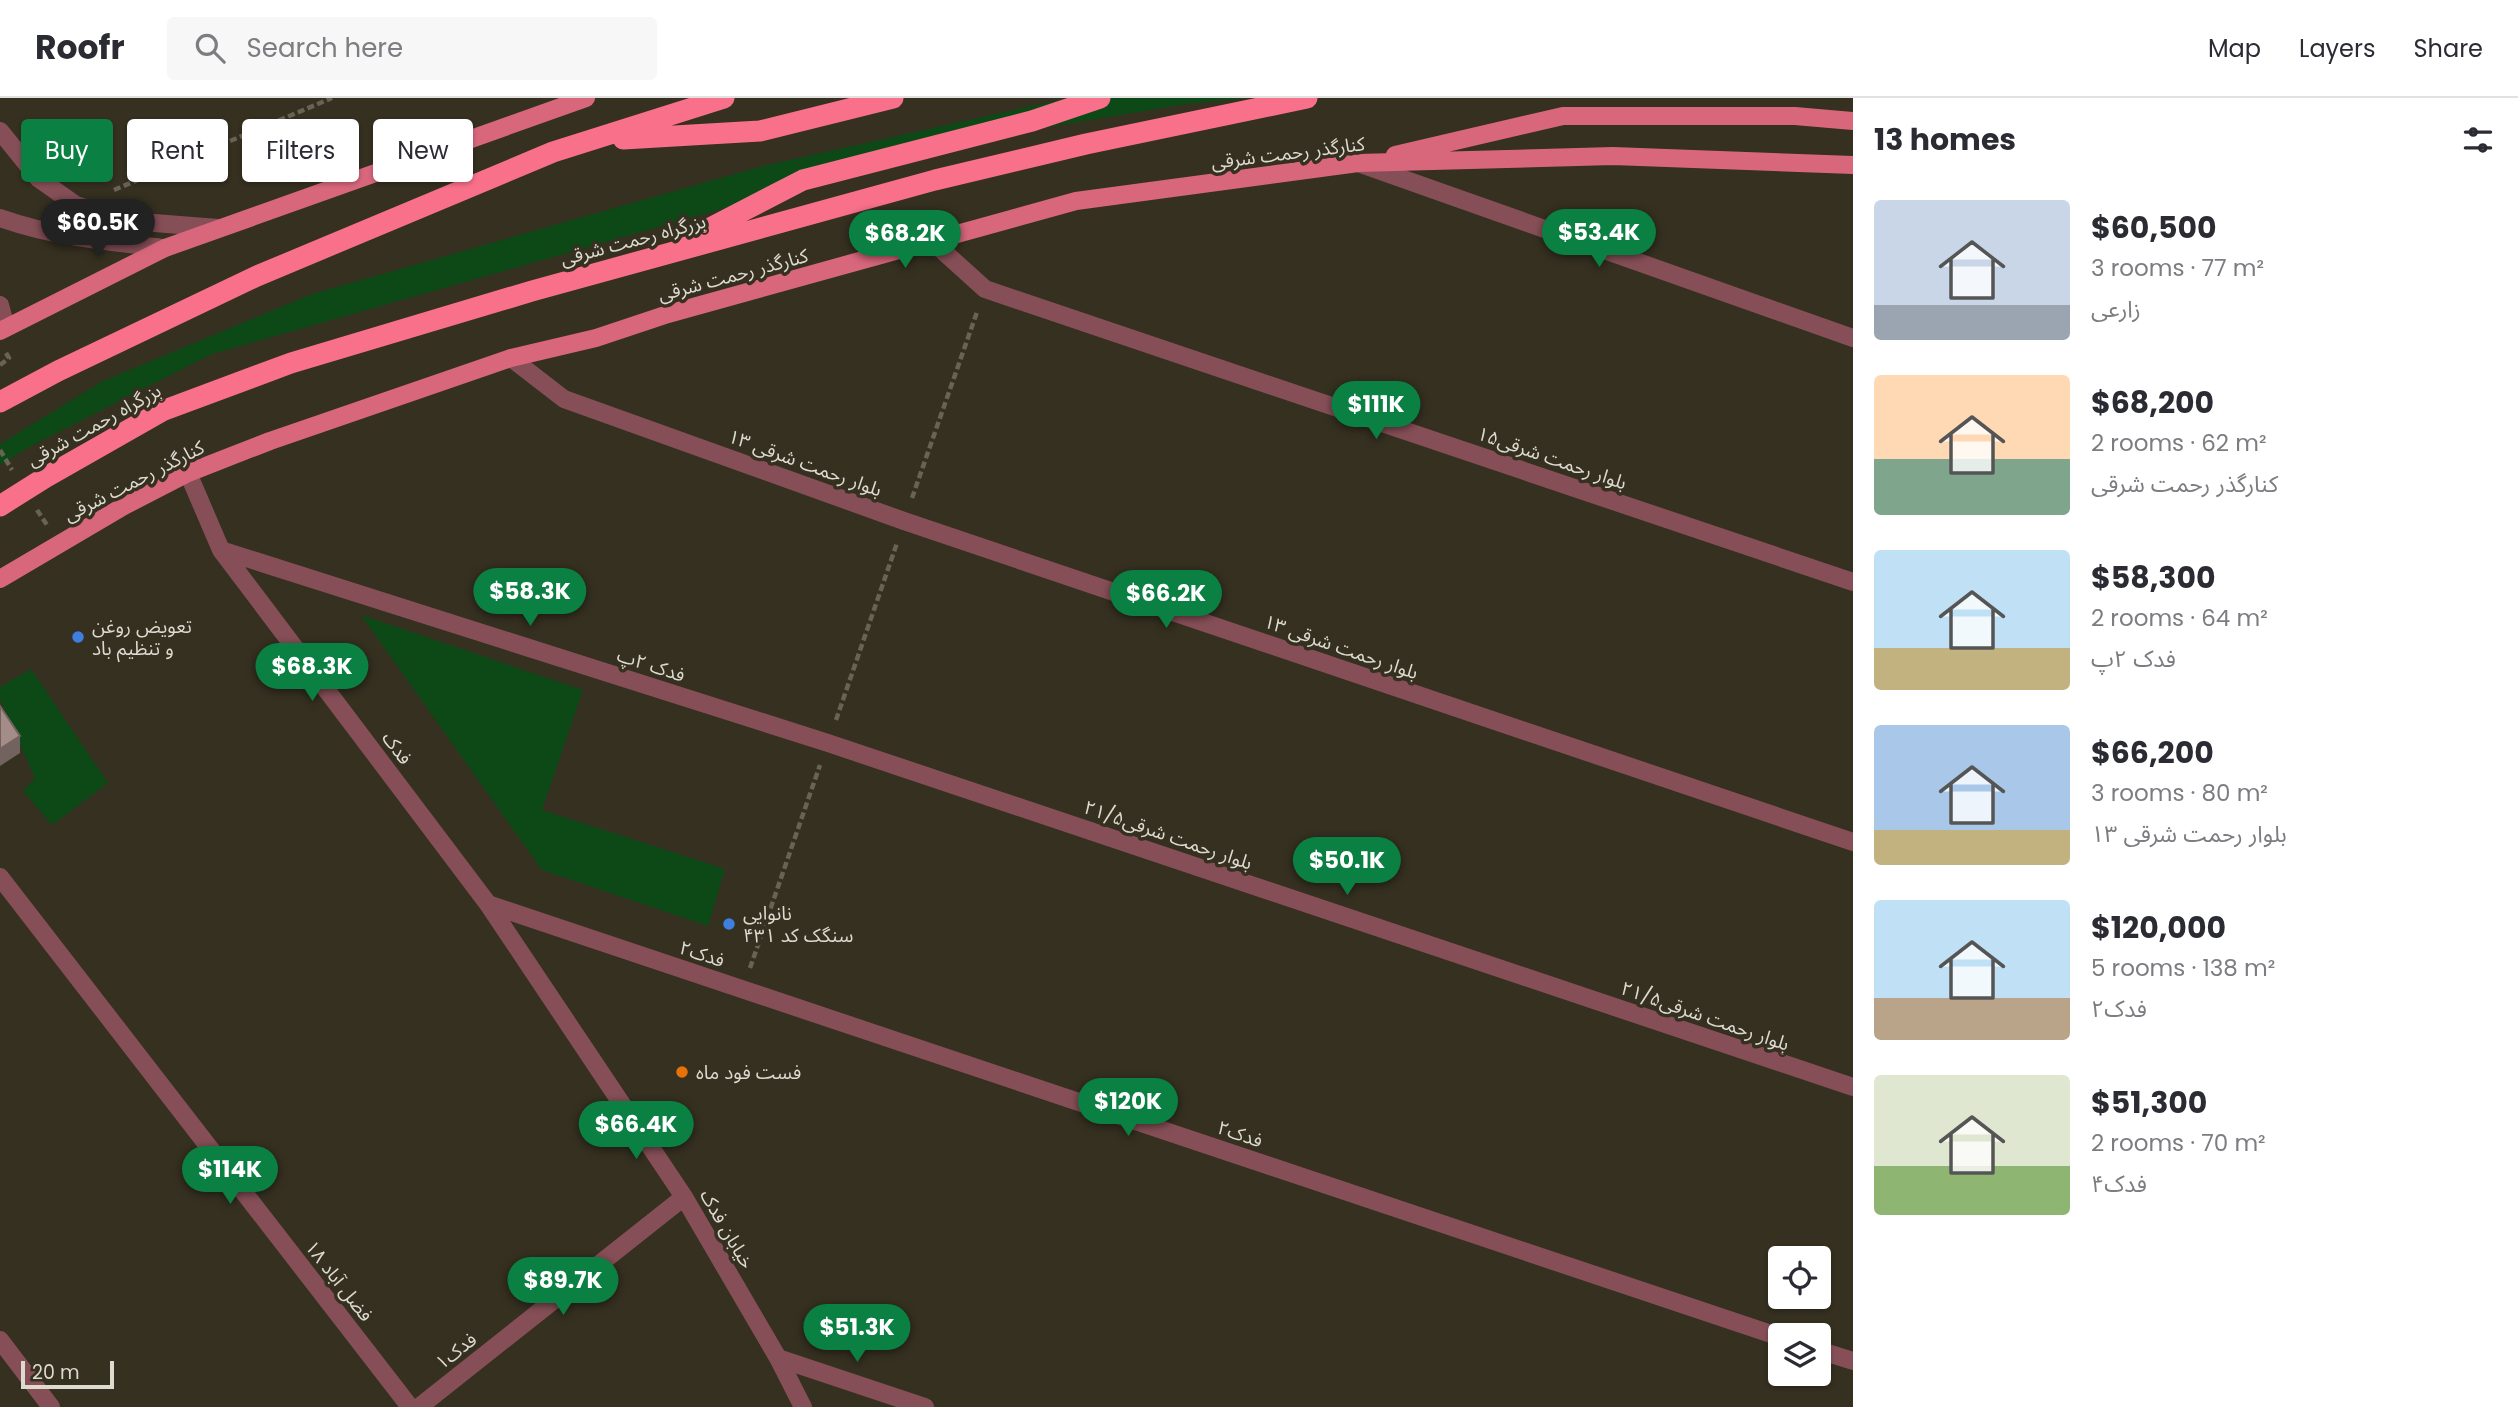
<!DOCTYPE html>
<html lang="en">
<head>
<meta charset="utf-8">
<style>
	:root { --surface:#fff; --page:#f7f7f7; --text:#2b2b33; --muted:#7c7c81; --line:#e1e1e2; --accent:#0b8043 }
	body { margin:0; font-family:Poppins,"Noto Sans Arabic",sans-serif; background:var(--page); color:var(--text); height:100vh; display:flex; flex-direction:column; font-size:26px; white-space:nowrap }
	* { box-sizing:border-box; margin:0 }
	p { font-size:23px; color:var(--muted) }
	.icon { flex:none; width:38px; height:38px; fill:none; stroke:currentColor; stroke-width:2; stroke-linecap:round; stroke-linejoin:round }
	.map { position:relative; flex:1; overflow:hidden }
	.details { display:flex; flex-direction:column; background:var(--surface); width:665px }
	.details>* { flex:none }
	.banner { position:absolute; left:21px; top:21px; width:665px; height:63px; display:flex; gap:14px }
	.fabs { position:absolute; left:1768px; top:1148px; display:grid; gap:14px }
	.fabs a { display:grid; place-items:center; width:63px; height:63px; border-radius:7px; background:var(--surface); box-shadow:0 2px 5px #0004; font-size:35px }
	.scale { position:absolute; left:21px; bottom:18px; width:93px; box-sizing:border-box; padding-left:7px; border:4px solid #dddad0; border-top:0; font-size:19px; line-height:24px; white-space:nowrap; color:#dddad0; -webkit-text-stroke:5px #353020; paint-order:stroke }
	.price { position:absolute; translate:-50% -60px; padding:0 16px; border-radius:24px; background:var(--accent); color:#fff; font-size:23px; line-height:46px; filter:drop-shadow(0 2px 4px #0008) }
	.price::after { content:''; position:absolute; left:50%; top:42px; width:21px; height:16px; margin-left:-10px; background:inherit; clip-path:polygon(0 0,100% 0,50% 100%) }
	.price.selected { background:#222; color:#fff }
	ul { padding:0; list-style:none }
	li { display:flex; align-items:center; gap:21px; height:175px; padding:0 21px }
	li span { display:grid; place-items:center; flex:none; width:196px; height:140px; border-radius:7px; color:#555 }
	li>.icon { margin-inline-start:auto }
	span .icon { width:84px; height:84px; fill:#fffc; stroke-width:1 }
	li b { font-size:30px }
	h2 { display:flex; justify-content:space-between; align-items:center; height:84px; padding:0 21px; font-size:30px }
	.pill { padding:0 24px; border-radius:7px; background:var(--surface); box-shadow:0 2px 5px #0004; font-size:24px; line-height:63px }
	.pill.selected { background:var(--accent); color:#fff }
	header { display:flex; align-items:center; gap:42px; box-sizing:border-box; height:98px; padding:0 35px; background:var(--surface); border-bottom:2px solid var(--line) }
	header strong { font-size:33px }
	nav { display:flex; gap:38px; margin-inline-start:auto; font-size:24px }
	.search { width:490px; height:63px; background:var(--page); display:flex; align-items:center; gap:18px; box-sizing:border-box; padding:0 24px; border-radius:7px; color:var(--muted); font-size:26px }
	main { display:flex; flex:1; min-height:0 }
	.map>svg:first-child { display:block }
	.green { fill:#0d4917 }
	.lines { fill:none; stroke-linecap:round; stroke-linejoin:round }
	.path { stroke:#686355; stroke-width:4.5; stroke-dasharray:7 3.5; stroke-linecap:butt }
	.minor { stroke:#864f57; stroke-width:18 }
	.major { stroke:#d8677c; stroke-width:18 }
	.highway { stroke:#f9708b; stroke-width:21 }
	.shaded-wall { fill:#73635f }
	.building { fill:#a48d88; stroke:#73635f; stroke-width:2 }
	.shop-dot { fill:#3f7fe0; stroke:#353020; stroke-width:2.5 }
	.food-dot { fill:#e8710a; stroke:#353020; stroke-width:2.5 }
	.labels { text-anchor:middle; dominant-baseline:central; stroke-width:7; stroke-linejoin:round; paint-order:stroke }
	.street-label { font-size:19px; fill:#dddad0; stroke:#353020 }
	.poi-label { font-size:19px; fill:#dddad0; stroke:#353020; text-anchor:start }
</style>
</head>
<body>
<header>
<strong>Roofr</strong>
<div class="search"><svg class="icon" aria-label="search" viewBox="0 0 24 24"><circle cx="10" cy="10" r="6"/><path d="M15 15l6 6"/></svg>Search here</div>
<nav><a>Map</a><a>Layers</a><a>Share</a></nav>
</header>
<main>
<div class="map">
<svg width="1853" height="1309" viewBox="0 0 1853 1309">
	<rect width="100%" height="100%" fill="#353020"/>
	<path class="green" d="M1068 0H1252L1186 6 954 45 212 256 31 348 0 367V346L103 283 312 196 763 68Z
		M361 517 583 592 542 712 725 771 708 828 542 772Z
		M31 571 108 685 52 727 23 693 35 680 0 602V589Z"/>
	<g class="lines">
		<path class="path" d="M114 92 332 0
			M0 267 9 260 6 255
			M0 352 12 372
			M912 400 977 214
			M37 412 47 427
			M836 622 897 445
			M750 870 820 667"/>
		<path class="minor" d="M0 33 39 81 76 107 129 123 218 130
			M1358 65 1853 240
			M0 120C53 139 109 144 165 150
			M933 144 985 191 1853 484
			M0 207 6 229
			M511 260 564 301 904 423 1853 744
			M188 375 221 452 488 806 684 1099 778 1260 803 1309
			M221 452 828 645 1853 989
			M0 779 410 1309
			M488 806 1780 1239
			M0 1242 51 1309
			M1818 1252 1853 1263
			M778 1260 925 1309
			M419 1309 684 1099"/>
		<path class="major" d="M1395 57 1563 18H1795L1853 23
			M0 233 165 150 586 0
			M0 481 124 408 188 375 270 343 511 260 596 240 668 216 1076 103 1358 65 1613 58 1853 67"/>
		<path class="highway" d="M623 41 760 33 893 0
			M685 143 803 82 1032 23 1100 0
			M0 304 58 273 257 178 553 54 724 0
			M0 408 46 379 162 313 291 265 532 193 935 82 1086 46 1307 0"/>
	</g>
	<path class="shaded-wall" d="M20 638V655L0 668V651Z"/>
	<path class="building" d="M0 608 20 638 0 651Z"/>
	<g class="shop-dot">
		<circle cx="78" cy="539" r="7"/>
		<circle cx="729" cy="826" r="7"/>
	</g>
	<circle class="food-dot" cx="682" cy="974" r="7"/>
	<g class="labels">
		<g class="street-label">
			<text transform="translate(1288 55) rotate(-7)">کنارگذر رحمت شرقی</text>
			<text transform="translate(633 142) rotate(-15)">بزرگراه رحمت شرقی</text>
			<text transform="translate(733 177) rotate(-15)">کنارگذر رحمت شرقی</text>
			<text transform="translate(94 327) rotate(-29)">بزرگراه رحمت شرقی</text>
			<text transform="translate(1552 360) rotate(19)">بلوار رحمت شرقی۱۵</text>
			<text transform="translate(805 365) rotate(20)">بلوار رحمت شرقی ۱۳</text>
			<text transform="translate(134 383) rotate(-27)">کنارگذر رحمت شرقی</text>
			<text transform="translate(1341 549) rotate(19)">بلوار رحمت شرقی ۱۳</text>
			<text transform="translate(651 567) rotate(18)">فدک ۲پ</text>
			<text transform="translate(397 650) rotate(53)">فدک</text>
			<text transform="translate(1168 737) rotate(19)">بلوار رحمت شرقی۲۱/۵</text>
			<text transform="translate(702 856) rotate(18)">فدک۲</text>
			<text transform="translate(1705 918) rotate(19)">بلوار رحمت شرقی۲۱/۵</text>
			<text transform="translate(1240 1036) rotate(19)">فدک۲</text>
			<text transform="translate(727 1131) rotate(60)">خیابان فدک</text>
			<text transform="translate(339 1183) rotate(52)">فضل آباد ۱۸</text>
			<text transform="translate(456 1253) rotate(-38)">فدک۱</text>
		</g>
		<g class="poi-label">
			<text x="92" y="528">تعویض روغن<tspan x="92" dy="22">و تنظیم باد</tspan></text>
			<text x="743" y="815">نانوایی<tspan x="743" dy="22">سنگک کد ۴۳۱</tspan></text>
			<text x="696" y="974">فست فود ماه</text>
		</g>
	</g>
</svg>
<div class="fabs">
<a><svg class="icon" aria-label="locate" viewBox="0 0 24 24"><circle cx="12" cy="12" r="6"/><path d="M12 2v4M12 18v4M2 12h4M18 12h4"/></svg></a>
<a><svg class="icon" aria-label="layers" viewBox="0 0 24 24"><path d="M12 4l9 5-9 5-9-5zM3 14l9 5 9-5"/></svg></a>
</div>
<div class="scale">20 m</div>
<b class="price selected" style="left:98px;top:161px">$60.5K</b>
<b class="price" style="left:1599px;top:171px">$53.4K</b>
<b class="price" style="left:905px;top:172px">$68.2K</b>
<b class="price" style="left:1376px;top:343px">$111K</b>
<b class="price" style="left:530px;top:530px">$58.3K</b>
<b class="price" style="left:1166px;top:532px">$66.2K</b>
<b class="price" style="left:312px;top:605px">$68.3K</b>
<b class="price" style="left:1347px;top:799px">$50.1K</b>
<b class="price" style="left:1128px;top:1040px">$120K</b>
<b class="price" style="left:636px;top:1063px">$66.4K</b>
<b class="price" style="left:230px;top:1108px">$114K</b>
<b class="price" style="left:563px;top:1219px">$89.7K</b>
<b class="price" style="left:857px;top:1266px">$51.3K</b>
<div class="banner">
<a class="pill selected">Buy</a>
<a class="pill">Rent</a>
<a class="pill">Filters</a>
<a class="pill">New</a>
</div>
</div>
<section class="details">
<h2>13 homes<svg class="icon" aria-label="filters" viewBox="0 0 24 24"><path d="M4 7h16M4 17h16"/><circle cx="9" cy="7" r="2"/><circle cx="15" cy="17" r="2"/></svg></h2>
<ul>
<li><span style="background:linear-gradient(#c9d6e8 75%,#9aa5b1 0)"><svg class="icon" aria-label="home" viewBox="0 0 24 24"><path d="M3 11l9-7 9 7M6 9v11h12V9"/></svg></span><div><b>$60,500</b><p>3 rooms · 77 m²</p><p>زارعی</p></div></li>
<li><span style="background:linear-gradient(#ffd9b3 60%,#7fa58c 0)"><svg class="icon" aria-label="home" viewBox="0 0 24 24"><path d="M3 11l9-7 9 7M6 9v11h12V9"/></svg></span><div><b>$68,200</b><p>2 rooms · 62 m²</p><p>کنارگذر رحمت شرقی</p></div></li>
<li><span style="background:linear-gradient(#bfe0f5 70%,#c2b280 0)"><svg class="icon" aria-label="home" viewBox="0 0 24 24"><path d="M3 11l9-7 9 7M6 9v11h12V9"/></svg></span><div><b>$58,300</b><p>2 rooms · 64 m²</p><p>فدک ۲پ</p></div></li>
<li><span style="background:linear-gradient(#a9c7e8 75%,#c2b280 0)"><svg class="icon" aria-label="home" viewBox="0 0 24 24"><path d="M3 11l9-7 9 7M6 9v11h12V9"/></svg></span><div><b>$66,200</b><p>3 rooms · 80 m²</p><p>بلوار رحمت شرقی ۱۳</p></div></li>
<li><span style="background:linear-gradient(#bfe0f5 70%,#b9a48a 0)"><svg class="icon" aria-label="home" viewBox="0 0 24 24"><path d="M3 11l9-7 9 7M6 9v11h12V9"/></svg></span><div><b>$120,000</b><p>5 rooms · 138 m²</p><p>فدک۲</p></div></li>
<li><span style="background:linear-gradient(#dfe7d0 65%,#8fb573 0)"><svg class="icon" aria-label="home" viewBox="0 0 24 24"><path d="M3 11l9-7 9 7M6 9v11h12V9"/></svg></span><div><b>$51,300</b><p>2 rooms · 70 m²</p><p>فدک۴</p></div></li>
</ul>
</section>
</main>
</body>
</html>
